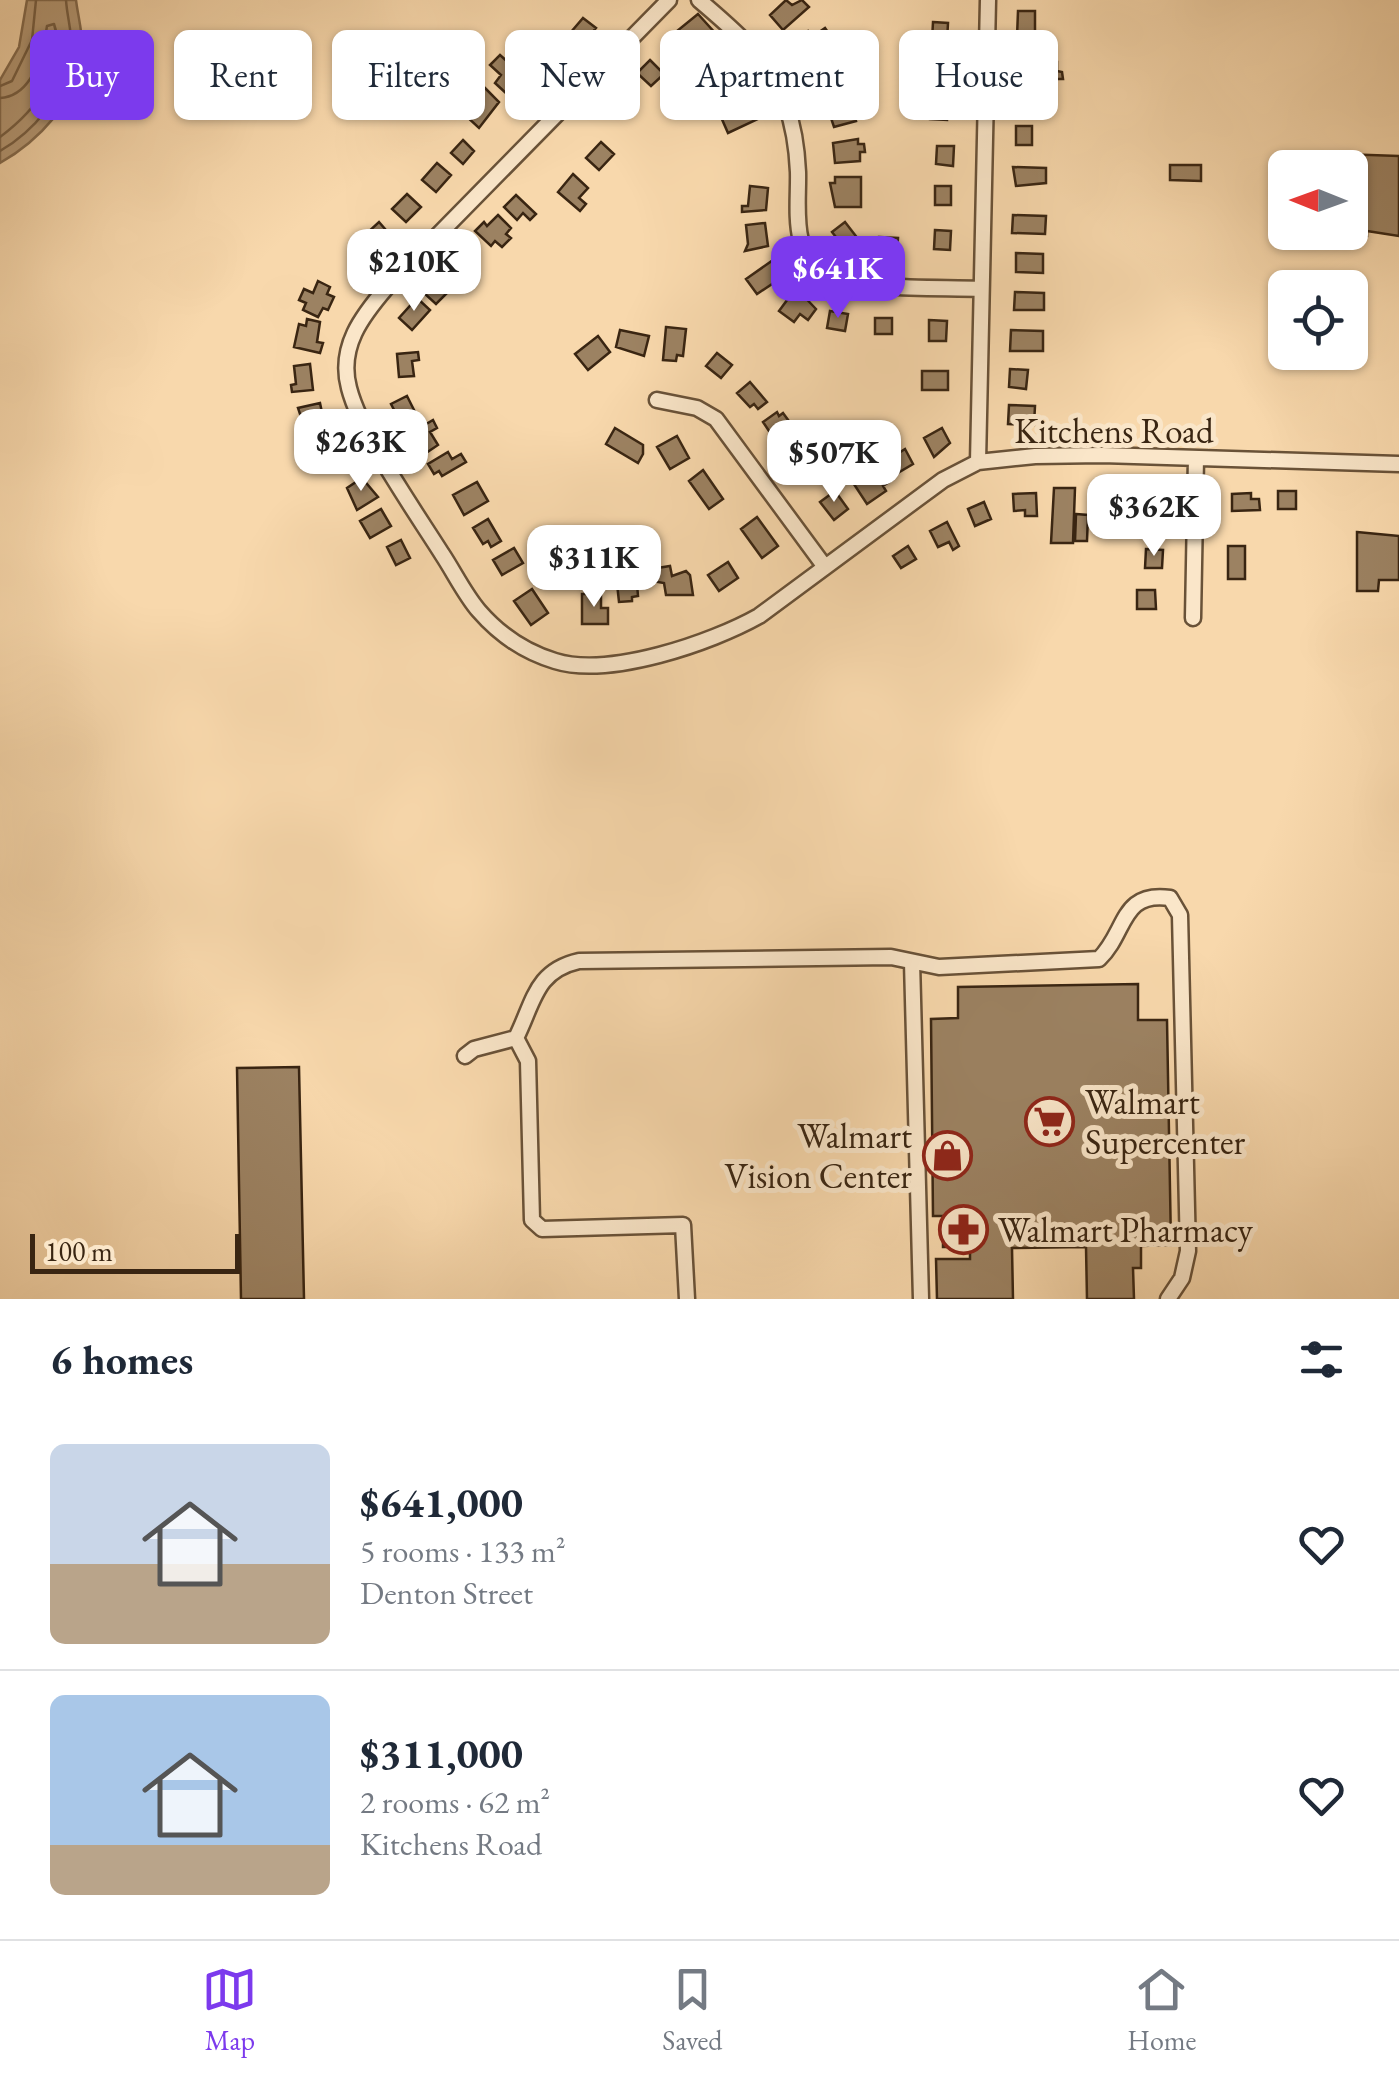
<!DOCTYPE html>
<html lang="en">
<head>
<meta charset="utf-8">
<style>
	:root { --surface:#fff; --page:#f2f2f3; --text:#1f2937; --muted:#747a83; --line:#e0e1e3; --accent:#7c3aed }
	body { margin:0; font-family:"EB Garamond",serif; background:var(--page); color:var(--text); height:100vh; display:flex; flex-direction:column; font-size:38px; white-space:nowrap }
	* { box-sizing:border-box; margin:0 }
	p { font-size:32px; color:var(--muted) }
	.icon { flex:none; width:55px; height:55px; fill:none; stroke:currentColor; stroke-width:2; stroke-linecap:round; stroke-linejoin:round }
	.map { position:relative; height:1299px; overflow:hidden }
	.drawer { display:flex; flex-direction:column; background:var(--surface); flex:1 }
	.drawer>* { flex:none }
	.hud { position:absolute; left:30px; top:30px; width:1340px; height:90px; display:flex; gap:20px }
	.needle { width:65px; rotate:271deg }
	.controls { position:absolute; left:1268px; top:150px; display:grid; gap:20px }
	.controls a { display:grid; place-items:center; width:100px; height:100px; border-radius:15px; background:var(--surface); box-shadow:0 2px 8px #0004; font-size:50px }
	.scale { position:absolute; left:30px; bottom:25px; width:210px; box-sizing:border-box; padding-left:10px; border:5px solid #392512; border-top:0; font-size:28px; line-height:35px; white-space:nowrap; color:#392512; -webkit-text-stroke:8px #fae6c9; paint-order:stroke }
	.price { position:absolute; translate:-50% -85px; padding:0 22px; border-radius:20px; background:#fff; color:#222; font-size:32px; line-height:65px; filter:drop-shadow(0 2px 5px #0008) }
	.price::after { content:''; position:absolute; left:50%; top:60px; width:30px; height:22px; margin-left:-15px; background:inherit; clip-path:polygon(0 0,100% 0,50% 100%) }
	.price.on { background:var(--accent); color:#fff }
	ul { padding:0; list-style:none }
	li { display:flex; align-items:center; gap:30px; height:250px; padding:0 50px }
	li+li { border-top:2px solid var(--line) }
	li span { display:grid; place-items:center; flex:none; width:280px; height:200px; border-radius:15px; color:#555 }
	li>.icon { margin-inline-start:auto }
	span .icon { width:120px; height:120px; fill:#fffc; stroke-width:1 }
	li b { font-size:42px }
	h2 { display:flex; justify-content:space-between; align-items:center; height:120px; padding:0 50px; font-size:42px }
	.pill { padding:0 35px; border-radius:15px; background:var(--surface); box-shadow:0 2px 8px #0004; font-size:35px; line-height:90px }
	.pill.on { background:var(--accent); color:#fff }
	.dock { display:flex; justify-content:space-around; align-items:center; height:140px; border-top:2px solid var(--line); background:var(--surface); font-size:28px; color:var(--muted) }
	.dock a { display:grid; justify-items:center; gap:5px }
	.dock .on { color:var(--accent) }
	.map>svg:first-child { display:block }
	.water { fill:#b79b78; stroke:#856c4f; stroke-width:2.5 }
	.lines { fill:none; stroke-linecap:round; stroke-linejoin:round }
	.shore { stroke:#786045; stroke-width:2.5 }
	.building { fill:#9c8262; stroke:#392512; stroke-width:2.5 }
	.minor-casing { stroke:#695238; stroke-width:19 }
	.minor { stroke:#fae6c9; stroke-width:14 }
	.labels { text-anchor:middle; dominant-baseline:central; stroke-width:10; stroke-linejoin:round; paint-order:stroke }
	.street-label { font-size:35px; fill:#392512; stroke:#fae6c9 }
	.poi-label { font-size:35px; fill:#392512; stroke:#fae6c9; text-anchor:start }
</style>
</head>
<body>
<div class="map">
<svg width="1399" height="1299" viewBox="0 0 1399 1299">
	<rect width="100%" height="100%" fill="#f8d8ac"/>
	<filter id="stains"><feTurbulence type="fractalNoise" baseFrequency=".002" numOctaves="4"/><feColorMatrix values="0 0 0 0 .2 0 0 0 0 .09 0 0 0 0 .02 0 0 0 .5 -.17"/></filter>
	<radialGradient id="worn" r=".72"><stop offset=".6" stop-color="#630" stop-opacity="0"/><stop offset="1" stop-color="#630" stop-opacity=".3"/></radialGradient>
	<path class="water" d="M27 0H76C78 17 84 37 82 54 79 100 37 142 0 163V80L19 47Z"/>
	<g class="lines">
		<path class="shore" d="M0 86 12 81 32 40 36 0
			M0 98C33 96 43 53 47 26L54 24C69 69 35 111 0 137
			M0 151C33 132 65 95 71 56 74 39 67 18 66 0"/>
	</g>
	<path class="building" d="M786 0 792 5 802 0 809 7 783 30 770 15Z
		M1018 11H1035V37H1017Z
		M698 14 716 34 688 61 670 41 679 33 677 31Z
		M583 18 596 28 584 42 571 32Z
		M933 22 948 23 947 42 932 41Z
		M825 28 832 38 806 56 795 40 808 31 812 37Z
		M556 46 568 57 556 71 543 60Z
		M1016 48H1035V62H1057V71L1062 72 1063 79H1035V68H1016Z
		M500 55 510 64 519 55 537 72 528 83 524 79 508 95 495 83 501 75 490 65Z
		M650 60 664 74 651 86 637 73Z
		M922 61 952 62V78L922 77Z
		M829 65 838 83 824 90 815 72Z
		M1016 87 1031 88V107L1016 106Z
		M485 88 499 102 479 128 465 115 479 101 476 97Z
		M620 91 631 102 620 114 608 103Z
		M742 97 748 110H754L758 119 728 133 721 117 733 111 729 103Z
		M930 100H947V120L930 119Z
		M851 102 856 121 834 127 828 109Z
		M1016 126H1032V145H1016Z
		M858 139V144H864L865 152H860V161L835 163 833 143Z
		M463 140 474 151 463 164 451 153Z
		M601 142 614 154 599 170 586 158Z
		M937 146H954L953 166 936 164Z
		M1341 154 1399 156V236L1367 231V236L1339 235V232H1350V168H1341Z
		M437 163 451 175 436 192 422 180Z
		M1170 165H1201V181L1170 180Z
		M1013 167 1046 168V183L1016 186Z
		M573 174 588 188 579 198 586 204 580 211 558 192Z
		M835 177H861V207H835L830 183H835Z
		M750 186 768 188 766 210 742 212V206H748Z
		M935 186H951V205H935Z
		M407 194 421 207 406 222 392 209Z
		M516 195 536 214 530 220 523 213 517 220 504 207Z
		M498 215 511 228 506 234 511 238 502 247 495 241 491 246 475 231 484 222 487 226Z
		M1013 215 1046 216 1045 234 1012 233Z
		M379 222 391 236 379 247 366 234Z
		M845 222 862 244 849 254 832 232Z
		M765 223 768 246 745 251 748 244 746 225Z
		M935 230 951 231 950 250 934 249Z
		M879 237 898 238 897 255 878 254Z
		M464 249 475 261 460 275 449 263Z
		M1016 253 1043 254V273L1016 272Z
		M776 258 784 276 757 294 746 279Z
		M438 280 449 291 436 304 425 294Z
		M318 281 330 287 327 294 334 297 328 310 323 308 318 317 303 310 306 303 299 300 304 289 313 293Z
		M796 288 816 309 808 320 800 314 794 322 779 311Z
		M1015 292 1044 293V310H1014Z
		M417 298 430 310 412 330 399 318Z
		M830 311 848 314 845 331 827 328Z
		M875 318H892V334H875Z
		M307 319 320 322 317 342 323 343 320 353 294 347 299 324 306 326Z
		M929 320 947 321 946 341H929Z
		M666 327 686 329 683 356 677 355 676 361 663 360Z
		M620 330 649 336 644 356 616 347Z
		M1011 330 1043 331V351H1010Z
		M598 336 610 352 588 370 575 354Z
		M418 352 419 360 412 361 414 376 399 377 397 354Z
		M717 353 732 365 721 378 706 366Z
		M310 364 313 390 292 392 291 385 296 384 294 366Z
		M1010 369 1028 370 1026 389 1009 387Z
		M922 371H948V390H922Z
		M750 382 767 402 758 409 754 404 750 407 737 393Z
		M407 396 416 414 401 423 391 404Z
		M320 403 325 427 306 432 298 408Z
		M1009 405 1035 406 1034 425 1008 424Z
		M777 412 779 416 783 413 791 424 786 427 790 434 777 443 763 422Z
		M433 420 437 428 430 432 438 445 426 453 413 432Z
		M615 428 643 445V454L638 463 606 444Z
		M942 428 950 443 934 457 924 438Z
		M677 436 689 458 670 469 657 447Z
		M905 449 913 464 896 474 888 460Z
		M448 452 452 459 461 454 466 462 442 476 439 471 434 474 428 464Z
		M803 452 812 465 796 475 787 462Z
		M863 460 870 471 878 466 889 482 883 486 886 491 867 504 846 472Z
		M703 470 723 499 709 509 689 481Z
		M362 478 378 497 357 510 347 488Z
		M477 482 488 501 464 515 453 495Z
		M1096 486 1115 489 1113 520 1094 519Z
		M1054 488H1075L1073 543H1051Z
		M835 491 848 509 834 520 820 502Z
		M1131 491 1161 492V509H1131Z
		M1278 491H1296V509H1278Z
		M1036 493 1037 516H1025V510L1014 511 1013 494Z
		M1251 493V499H1259L1260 510 1232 511V494Z
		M984 502 991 519 975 526 968 509Z
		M381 509 391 526 370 538 360 521Z
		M1076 514 1088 515 1087 541H1075Z
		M757 517 778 546 762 558 741 529Z
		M488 519 501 541 491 547 488 541 483 544 473 528Z
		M947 522 959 546 953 550 949 542 938 547 930 531Z
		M1357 532 1399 536V580H1379L1378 591H1357Z
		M401 540 410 558 396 565 387 547Z
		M908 546 916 559 901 568 893 556Z
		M1228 546H1245V579H1228Z
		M514 548 523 563 502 575 493 560Z
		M1146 549 1163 550 1162 568H1145Z
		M728 562 738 578 719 591 708 575Z
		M670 566 672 576 686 571 690 575 693 595H666L664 583 652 581 651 569Z
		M636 572 638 596 632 597V601L619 602 616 574Z
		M532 589 548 613 531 625 514 601Z
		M1137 590H1155L1156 609H1137Z
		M582 594H601V608H608V624H582Z
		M1138 984V1020H1167L1171 1245 1141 1246V1268H1133L1134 1299H1087L1086 1247 1012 1248 1013 1299H937L936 1259H970V1247H943V1216H933L931 1019 958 1018V987Z
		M299 1067 304 1299H241L237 1068Z"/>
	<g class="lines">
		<defs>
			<path id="minor" d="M669 0 387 287C362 316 338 347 349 388 361 435 415 511 442 554 454 572 465 595 479 611 499 634 525 652 555 661 609 678 711 643 759 616L943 480 978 462 1035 456 1102 455 1399 464
				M699 0C736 32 768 57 786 105 794 127 797 149 798 172 799 207 789 257 829 275 866 291 940 287 981 289
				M657 400 697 408 716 419 825 567
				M978 462 988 0
				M1193 618 1196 458
				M912 962 921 1299
				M516 1038 528 1061 532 1220 542 1229 683 1225 687 1299
				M465 1056 474 1049 516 1038C534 1002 535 971 579 961L891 957 939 967 1099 959C1127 932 1120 891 1170 898L1180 915 1188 1251 1182 1278 1168 1299"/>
		</defs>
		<use href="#minor" class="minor-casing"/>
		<use href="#minor" class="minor"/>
	</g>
	<defs>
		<symbol id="supermarket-ring" viewBox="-11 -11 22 22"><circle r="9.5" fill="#fae6c9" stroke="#8f2418" stroke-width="1.5"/><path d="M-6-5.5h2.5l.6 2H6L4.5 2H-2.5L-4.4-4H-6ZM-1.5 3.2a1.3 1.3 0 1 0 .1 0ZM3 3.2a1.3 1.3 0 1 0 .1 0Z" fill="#8f2418"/></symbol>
		<symbol id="shop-ring" viewBox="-11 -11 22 22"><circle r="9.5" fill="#fae6c9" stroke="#8f2418" stroke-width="1.5"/><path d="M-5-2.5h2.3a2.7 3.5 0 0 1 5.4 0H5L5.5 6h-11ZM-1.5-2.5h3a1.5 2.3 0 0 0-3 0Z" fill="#8f2418"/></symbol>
		<symbol id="pharmacy-ring" viewBox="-11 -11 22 22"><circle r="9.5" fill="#fae6c9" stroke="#8f2418" stroke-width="1.5"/><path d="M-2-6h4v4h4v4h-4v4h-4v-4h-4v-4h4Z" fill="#8f2418"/></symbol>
	</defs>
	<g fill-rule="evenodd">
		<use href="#supermarket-ring" x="1022" y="1094" width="55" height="55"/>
		<use href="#shop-ring" x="920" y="1128" width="55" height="55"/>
		<use href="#pharmacy-ring" x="936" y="1202" width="55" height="55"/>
	</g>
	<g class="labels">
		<g class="street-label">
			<text x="1114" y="430">Kitchens Road</text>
		</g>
		<g class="poi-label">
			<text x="1085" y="1101">Walmart<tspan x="1085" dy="40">Supercenter</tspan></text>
			<text x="912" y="1135" text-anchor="end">Walmart<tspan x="912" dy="40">Vision Center</tspan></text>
			<text x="998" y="1229">Walmart Pharmacy</text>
		</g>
	</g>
	<rect width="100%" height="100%" filter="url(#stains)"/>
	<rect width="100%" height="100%" fill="url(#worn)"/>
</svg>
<div class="controls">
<a><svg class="needle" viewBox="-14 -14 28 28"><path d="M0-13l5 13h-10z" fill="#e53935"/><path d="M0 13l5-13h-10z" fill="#747a83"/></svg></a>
<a><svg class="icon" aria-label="locate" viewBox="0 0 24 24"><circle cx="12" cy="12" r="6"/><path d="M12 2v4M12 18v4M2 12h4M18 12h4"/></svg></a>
</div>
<div class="scale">100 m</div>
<b class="price" style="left:414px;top:314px">$210K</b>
<b class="price on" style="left:838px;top:321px">$641K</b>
<b class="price" style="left:361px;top:494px">$263K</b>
<b class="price" style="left:834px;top:505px">$507K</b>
<b class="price" style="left:1154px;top:559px">$362K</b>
<b class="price" style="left:594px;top:610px">$311K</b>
<div class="hud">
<a class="pill on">Buy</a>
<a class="pill">Rent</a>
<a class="pill">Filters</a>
<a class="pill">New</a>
<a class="pill">Apartment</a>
<a class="pill">House</a>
</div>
</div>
<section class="drawer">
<h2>6 homes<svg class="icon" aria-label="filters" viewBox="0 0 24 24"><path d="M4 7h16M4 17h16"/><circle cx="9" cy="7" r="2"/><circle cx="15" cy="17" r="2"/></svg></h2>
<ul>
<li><span style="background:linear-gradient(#c9d6e8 60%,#b9a48a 0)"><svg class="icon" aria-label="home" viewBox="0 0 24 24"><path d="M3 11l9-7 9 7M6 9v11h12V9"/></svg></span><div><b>$641,000</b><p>5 rooms · 133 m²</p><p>Denton Street</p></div><svg class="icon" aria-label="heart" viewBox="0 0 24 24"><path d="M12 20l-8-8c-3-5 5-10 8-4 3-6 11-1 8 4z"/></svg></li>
<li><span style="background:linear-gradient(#a9c7e8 75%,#b9a48a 0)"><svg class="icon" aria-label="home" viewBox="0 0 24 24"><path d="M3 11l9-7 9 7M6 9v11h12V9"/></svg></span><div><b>$311,000</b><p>2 rooms · 62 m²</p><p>Kitchens Road</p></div><svg class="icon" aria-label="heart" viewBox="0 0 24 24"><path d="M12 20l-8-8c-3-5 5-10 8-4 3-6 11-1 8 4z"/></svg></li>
</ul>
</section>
<nav class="dock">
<a class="on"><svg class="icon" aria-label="map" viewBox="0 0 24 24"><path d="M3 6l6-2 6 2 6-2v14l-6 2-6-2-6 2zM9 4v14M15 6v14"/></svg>Map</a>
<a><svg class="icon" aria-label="saved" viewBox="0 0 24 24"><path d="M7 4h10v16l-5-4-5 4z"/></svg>Saved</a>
<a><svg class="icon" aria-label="home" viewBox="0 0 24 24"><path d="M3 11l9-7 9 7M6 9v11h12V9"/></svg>Home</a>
</nav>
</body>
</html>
